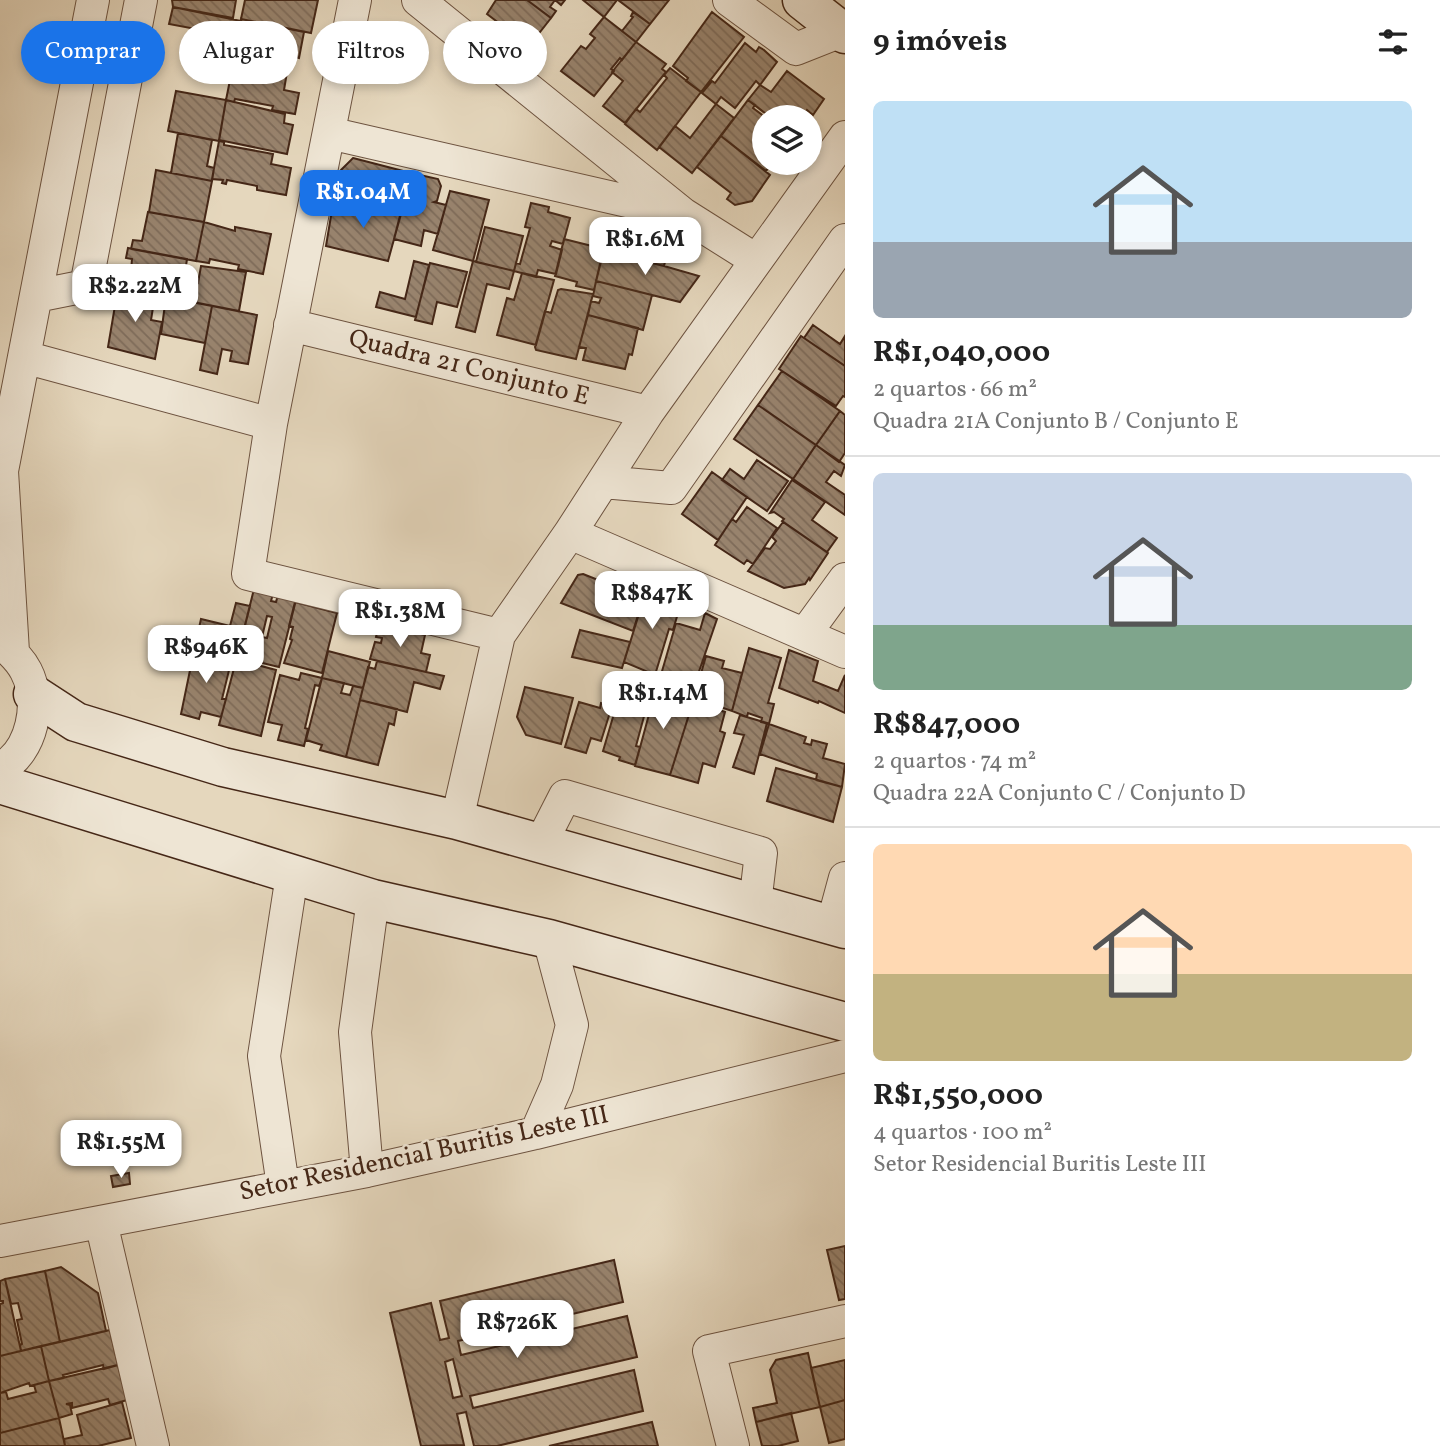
<!DOCTYPE html>
<html lang="pt">
<head>
<meta charset="utf-8">
<style>
	:root { --surface:#fff; --page:#f6f6f6; --text:#222; --muted:#767676; --line:#e0e0e0; --accent:#1a73e8 }
	body { margin:0; font-family:Vollkorn,serif; background:var(--page); color:var(--text); height:100vh; display:flex; flex-direction:column; font-size:26px; white-space:nowrap }
	* { box-sizing:border-box; margin:0 }
	p { font-size:23px; color:var(--muted) }
	.icon { flex:none; width:38px; height:38px; fill:none; stroke:currentColor; stroke-width:2; stroke-linecap:round; stroke-linejoin:round }
	.map { position:relative; flex:1; overflow:hidden }
	.side { display:flex; flex-direction:column; background:var(--surface); width:595px }
	.side>* { flex:none }
	.banner { position:absolute; left:21px; top:21px; width:665px; height:63px; display:flex; gap:14px }
	.tools { position:absolute; left:752px; top:105px; display:grid; gap:14px }
	.tools a { display:grid; place-items:center; width:70px; height:70px; border-radius:50%; background:var(--surface); box-shadow:0 4px 10px #0003; font-size:35px }
	.price { position:absolute; translate:-50% -60px; padding:0 16px; border-radius:14px; background:#fff; color:#222; font-size:23px; line-height:46px; filter:drop-shadow(0 2px 4px #0008) }
	.price::after { content:''; position:absolute; left:50%; top:42px; width:21px; height:16px; margin-left:-10px; background:inherit; clip-path:polygon(0 0,100% 0,50% 100%) }
	.price.current { background:var(--accent); color:#fff }
	ul { padding:0; list-style:none }
	li { display:grid; align-content:center; gap:14px; height:371px; padding:0 28px }
	li+li { border-top:2px solid var(--line) }
	li span { display:grid; place-items:center; height:217px; border-radius:10px; color:#555 }
	li>.icon { margin-inline-start:auto }
	span .icon { width:126px; height:126px; fill:#fffc; stroke-width:1 }
	li b { font-size:30px }
	h2 { display:flex; justify-content:space-between; align-items:center; height:84px; padding:0 28px; font-size:30px }
	.tag { padding:0 24px; border-radius:32px; background:var(--surface); box-shadow:0 4px 10px #0003; font-size:24px; line-height:63px }
	.tag.current { background:var(--accent); color:#fff }
	main { display:flex; flex:1; min-height:0 }
	.map>svg:first-child { display:block }
	.building { fill:url(#building-back-hatch); stroke:#452717; stroke-width:2; fill-rule:evenodd }
	.lines { fill:none; stroke-linecap:round; stroke-linejoin:round }
	.street-casing { stroke:#6d5340; stroke-width:34 }
	.secondary-casing { stroke:#452717; stroke-width:41 }
	.street { stroke:#eee5d4; stroke-width:32 }
	.secondary { stroke:#eee5d4; stroke-width:38 }
	.labels { text-anchor:middle; dominant-baseline:central; stroke-width:5; stroke-linejoin:round; paint-order:stroke }
	.street-label { font-size:26px; fill:#452717; stroke:#eee5d4 }
</style>
</head>
<body>
<main>
<div class="map">
<svg width="845" height="1446" viewBox="0 0 845 1446">
	<defs>
		<pattern id="building-back-hatch" width="6" height="6" patternUnits="userSpaceOnUse" patternTransform="scale(1.75)"><rect width="6" height="6" fill="#98836d"/><path d="M-1 5l2 2M0 0l6 6M5-1l2 2" fill="none" stroke="#7e6b59"/></pattern>
	</defs>
	<rect width="100%" height="100%" fill="#e5d7bd"/>
	<filter id="stains"><feTurbulence type="fractalNoise" baseFrequency=".00286" numOctaves="4"/><feColorMatrix values="0 0 0 0 .2 0 0 0 0 .09 0 0 0 0 .02 0 0 0 .5 -.17"/></filter>
	<radialGradient id="worn" r=".72"><stop offset=".6" stop-color="#630" stop-opacity="0"/><stop offset="1" stop-color="#630" stop-opacity=".3"/></radialGradient>
	<path class="building" d="M172 0H236L233 18 173 7Z
		M245 0H318L311 33 241 19Z
		M496 0H527L551 18 529 46 487 14Z
		M527 0H565L561 5 555 0 550 7 556 11 551 18Z
		M583 0H617L604 17Z
		M618 0H669L650 24Z
		M173 7 241 21 234 60 192 53 196 29 169 24Z
		M633 12 650 24 636 42 622 31 633 17 631 16Z
		M712 12 744 37 701 92 686 81 688 78 673 66Z
		M604 17 636 42 622 60 620 58 611 69 614 71 594 96 561 71 581 46 586 49 595 38 590 34Z
		M241 19 304 32 299 58 273 52 276 40 260 37 258 50 268 52 265 66 234 60Z
		M636 42 666 64 662 69 666 72 625 123 603 106 623 81 612 72Z
		M745 43 756 52 759 47 764 50 777 62 760 85 756 81 735 108 721 97 716 104 702 93 712 81 715 83Z
		M234 60 287 72 284 90 299 93 295 114 272 110 273 106 235 99 234 102 226 100Z
		M670 68 701 92 657 150 625 124 636 109 640 112 667 78 664 75Z
		M787 71 824 99 813 115 807 110 803 117H770L748 100 760 85 771 92Z
		M176 91 226 100 219 141 168 131Z
		M226 100 285 114 284 123 293 125 287 154 219 140Z
		M748 100 755 105 753 108 765 117V163H773L766 171 721 136Z
		M716 104 734 118 692 173 659 147 675 126 690 138Z
		M178 133 212 140 207 166 214 168 212 181 171 173Z
		M721 136 770 175 752 201 735 205 727 199 731 193 697 167Z
		M219 141 224 142V145L273 154 271 164 291 168 286 195 257 190V186L227 180 226 184 222 183 223 180 212 179Z
		M353 158 411 173 401 214 336 198 341 170Z
		M156 170 212 181 204 222 149 212Z
		M411 173 438 179 441 186 437 201 434 202 446 205 438 234 424 230 421 246 394 239Z
		M450 191 489 200 473 261 433 250Z
		M349 201 401 214 388 261 326 246 333 204 347 207Z
		M531 203 549 207 548 212 570 218 563 244 552 241 550 246 562 250 556 274 538 270 536 277 514 271 516 263 520 264 530 228 525 227Z
		M148 212 204 222 196 261 131 249 133 240 142 241Z
		M204 222 235 231V227L271 234 263 274 238 269 239 265 210 259 209 263 196 261Z
		M611 223 663 236 660 248 668 250 664 266 603 251Z
		M485 227 523 236 514 271 476 262Z
		M564 239 604 249 594 290 576 286 577 282 555 276Z
		M128 248 187 259 184 280 173 278 171 292 144 287 146 274 131 271 132 259 126 258Z
		M603 251 664 266 699 276 680 302 596 281Z
		M414 261 429 265 416 317 376 307 380 292 405 299Z
		M473 261 514 271 509 289 487 284 475 332 456 327Z
		M430 263 467 272 457 307 437 302 432 324 415 320Z
		M201 266 246 272 239 311 188 301 192 282 198 283Z
		M522 273 554 280 536 345 497 335 507 298 514 300Z
		M596 281 652 295 643 330 588 315 591 301 599 303 601 298 593 296Z
		M118 288 155 295 151 320 162 322 155 359 108 347Z
		M561 289 593 294 576 359 536 350 535 347 545 311 551 313 558 290Z
		M166 297 212 306 205 343 161 334Z
		M212 306 257 315 248 364 230 361 232 351 222 349 217 374 200 370Z
		M588 315 638 328 632 355 629 354 625 369 583 360 586 348 579 347Z
		M813 325 840 344 845 336V366L804 338Z
		M801 336 845 366V397L843 396 836 406 779 369Z
		M782 371 840 411 816 445 758 405Z
		M758 405 816 445 793 479 734 439Z
		M840 411 845 415V453L839 462 816 445Z
		M816 445 845 465 841 476 834 471 826 482 845 495V515L793 479Z
		M757 460 788 481 767 511 722 480 730 469 744 479Z
		M712 472 747 497 718 540 682 514Z
		M792 480 825 502 812 520 837 538 827 552 782 521 784 519 774 512 770 513Z
		M747 507 777 528 753 564 747 560 744 564 715 545 732 519 736 522Z
		M783 522 828 553 810 580 809 578 805 584 784 588 748 571 765 548 770 549 776 541 772 537Z
		M583 574 608 584 611 575 646 590 633 631 561 603 578 575Z
		M647 588 681 603 673 630 669 629 655 675 624 662Z
		M254 589 273 594 271 601 276 602 278 595 296 600 279 667 237 657ZM267 616 272 617 267 638 262 637Z
		M295 602 337 613 322 673 284 663 292 640 290 639 293 627 289 626Z
		M236 603 250 606 237 657 195 646 201 619 230 626Z
		M705 613 717 619 693 689 675 683 672 690 658 685 676 623 700 630Z
		M379 624 425 635 421 653 430 655 426 672 370 659 375 642 381 643 382 638 376 637Z
		M580 630 630 642 622 668 572 657Z
		M195 646 214 650 213 657 231 662 222 699H226L221 717 201 712 199 719 181 714Z
		M749 648 781 658 768 703 774 704 769 724 761 722 762 718 748 713 747 717 732 711Z
		M789 650 818 661 813 681 838 691 845 675V713L819 701 818 703 779 688Z
		M328 651 370 662 363 688 322 678Z
		M706 656 724 661 722 668 742 673 732 711 694 698Z
		M237 657 247 659 246 662 276 670 261 736 219 725Z
		M377 661 444 676 440 689 414 682 407 712 360 700 368 667 375 669Z
		M301 673 322 678 319 686 315 685 305 728 308 729 304 746 278 740 282 725 268 722 280 675 299 680Z
		M322 678 344 683 341 693 350 695 353 686 363 688 346 757 320 750 322 745 306 740Z
		M657 685 684 694 682 702 692 705 670 775 635 766Z
		M525 687 573 698 561 744 526 735 517 717Z
		M360 700 397 709 394 725 389 723 378 765 346 757Z
		M618 700 646 709 636 746 640 747 635 765 619 760 620 757 603 751Z
		M702 701 720 707 719 710 725 712 720 731 725 733 715 767 703 763 698 783 670 775 693 702 701 704Z
		M579 702 600 708 601 703 612 706 601 741 591 738 586 753 565 747Z
		M740 715 767 723 754 774 733 767 744 735 734 733Z
		M769 724 806 737 804 743 811 745 812 740 827 744 823 758 845 764 842 787 816 780 817 774 760 754Z
		M776 768 842 787 833 822 767 801Z
		M129 1173 130 1184 113 1187 111 1176Z
		M845 1246V1299L839 1300 827 1250Z
		M614 1260 623 1302 458 1341 461 1355 627 1316 637 1357 470 1396 473 1408 634 1370 643 1411 497 1446H474L466 1412 457 1414 464 1445 421 1446 390 1313 431 1303 440 1340 449 1338 440 1301ZM453 1359 462 1396 453 1398 445 1362Z
		M61 1267 98 1293 106 1331 60 1342 45 1271Z
		M45 1271 60 1342 21 1351 20 1345 22 1344 17 1320 22 1319 18 1303 11 1304 5 1279Z
		M5 1279 21 1351 0 1356V1304L3 1303V1301H0V1281Z
		M110 1330 118 1365 104 1369 103 1365 63 1375 64 1378 49 1381 41 1346Z
		M41 1346 49 1381 30 1386 29 1383 0 1393V1356Z
		M808 1353 820 1407 756 1422 753 1408 777 1403 770 1370 776 1360Z
		M845 1360V1400L820 1407 811 1368Z
		M118 1365 127 1400 110 1405 108 1399 72 1408V1403L66 1404 70 1405 72 1414 59 1418 49 1381Z
		M49 1381 59 1418 0 1433V1393L6 1392 8 1399 36 1392 34 1385Z
		M845 1400V1439L829 1443 820 1407Z
		M122 1402 131 1438 98 1446H65L64 1439 82 1435 77 1415Z
		M791 1413 798 1441 778 1446H762L756 1422Z
		M59 1418 65 1446H0V1433Z
		M652 1422 658 1446H549Z"/>
	<g class="lines">
		<defs>
			<path id="street" d="M355 0 271 424 248 574 499 635
				M418 0 683 214 756 260
				M729 0 796 49 841 31
				M329 133 675 212
				M36 296 86 286 141 0
				M290 325 648 412
				M24 357 271 424
				M603 482 671 488 845 240
				M570 533 845 652
				M805 634 845 579
				M0 642C10 650 20 659 26 671 42 702 33 751 0 769
				M13 652 2 471 93 0
				M457 820 499 635 570 533 648 412 845 137
				M541 843 565 796 761 853 755 904
				M832 926 845 878
				M536 1133 557 1085 572 1025 549 939
				M367 1171 355 1032 373 899
				M283 1186 264 1056 292 875
				M101 1222 153 1446
				M0 1241 367 1171 536 1133 845 1056
				M733 1446 709 1351 845 1321"/>
			<path id="secondary" d="M802 0 845 34
				M33 694 76 722 223 767 457 820 845 929
				M0 784 373 899 549 939 845 1022"/>
		</defs>
		<use href="#street" class="street-casing"/>
		<use href="#secondary" class="secondary-casing"/>
		<use href="#street" class="street"/>
		<use href="#secondary" class="secondary"/>
	</g>
	<g class="labels">
		<g class="street-label">
			<text transform="translate(469 368) rotate(14)">Quadra 21 Conjunto E</text>
			<text transform="translate(424 1154) rotate(-12)">Setor Residencial Buritis Leste III</text>
		</g>
	</g>
	<rect width="100%" height="100%" filter="url(#stains)"/>
	<rect width="100%" height="100%" fill="url(#worn)"/>
</svg>
<div class="tools">
<a><svg class="icon" aria-label="layers" viewBox="0 0 24 24"><path d="M12 4l9 5-9 5-9-5zM3 14l9 5 9-5"/></svg></a>
</div>
<b class="price current" style="left:363px;top:230px">R$1.04M</b>
<b class="price" style="left:645px;top:277px">R$1.6M</b>
<b class="price" style="left:135px;top:324px">R$2.22M</b>
<b class="price" style="left:652px;top:631px">R$847K</b>
<b class="price" style="left:400px;top:649px">R$1.38M</b>
<b class="price" style="left:206px;top:685px">R$946K</b>
<b class="price" style="left:663px;top:731px">R$1.14M</b>
<b class="price" style="left:121px;top:1180px">R$1.55M</b>
<b class="price" style="left:517px;top:1360px">R$726K</b>
<div class="banner">
<a class="tag current">Comprar</a>
<a class="tag">Alugar</a>
<a class="tag">Filtros</a>
<a class="tag">Novo</a>
</div>
</div>
<section class="side">
<h2>9 imóveis<svg class="icon" aria-label="filters" viewBox="0 0 24 24"><path d="M4 7h16M4 17h16"/><circle cx="9" cy="7" r="2"/><circle cx="15" cy="17" r="2"/></svg></h2>
<ul>
<li><span style="background:linear-gradient(#bfe0f5 65%,#9aa5b1 0)"><svg class="icon" aria-label="home" viewBox="0 0 24 24"><path d="M3 11l9-7 9 7M6 9v11h12V9"/></svg></span><div><b>R$1,040,000</b><p>2 quartos · 66 m²</p><p>Quadra 21A Conjunto B / Conjunto E</p></div></li>
<li><span style="background:linear-gradient(#c9d6e8 70%,#7fa58c 0)"><svg class="icon" aria-label="home" viewBox="0 0 24 24"><path d="M3 11l9-7 9 7M6 9v11h12V9"/></svg></span><div><b>R$847,000</b><p>2 quartos · 74 m²</p><p>Quadra 22A Conjunto C / Conjunto D</p></div></li>
<li><span style="background:linear-gradient(#ffd9b3 60%,#c2b280 0)"><svg class="icon" aria-label="home" viewBox="0 0 24 24"><path d="M3 11l9-7 9 7M6 9v11h12V9"/></svg></span><div><b>R$1,550,000</b><p>4 quartos · 100 m²</p><p>Setor Residencial Buritis Leste III</p></div></li>
</ul>
</section>
</main>
</body>
</html>
